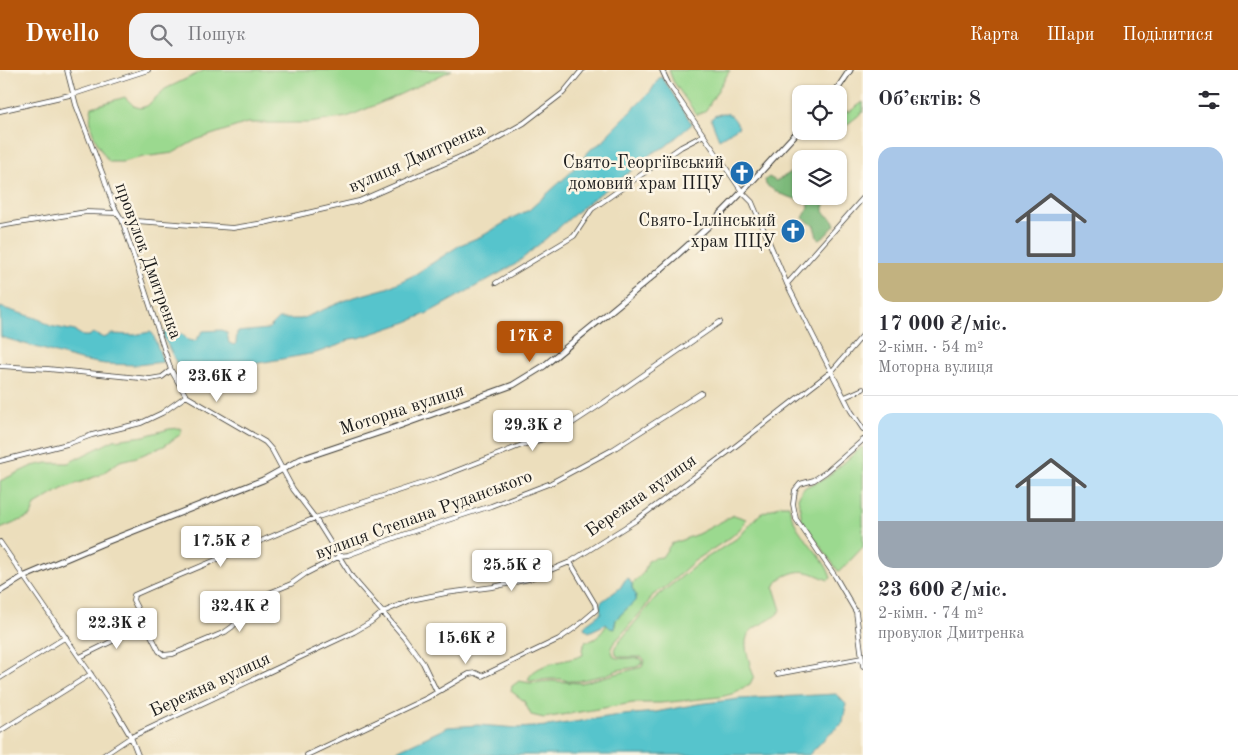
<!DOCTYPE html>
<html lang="uk">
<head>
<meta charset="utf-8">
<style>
	:root { --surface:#fff; --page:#f2f2f3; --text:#2b2b33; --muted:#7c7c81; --line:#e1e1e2; --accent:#b45309 }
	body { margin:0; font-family:"Old Standard TT",serif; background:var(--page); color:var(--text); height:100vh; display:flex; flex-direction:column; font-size:19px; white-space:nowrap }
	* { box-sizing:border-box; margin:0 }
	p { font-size:16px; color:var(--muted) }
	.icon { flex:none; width:28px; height:28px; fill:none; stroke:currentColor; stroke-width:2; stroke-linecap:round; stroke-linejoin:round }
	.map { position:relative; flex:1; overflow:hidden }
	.details { display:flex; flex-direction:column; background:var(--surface); width:375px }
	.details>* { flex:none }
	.tools { position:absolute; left:792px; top:15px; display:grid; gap:10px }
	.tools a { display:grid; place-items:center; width:55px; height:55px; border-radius:10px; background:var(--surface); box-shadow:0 1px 4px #0004; font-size:25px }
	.price { position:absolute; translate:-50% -42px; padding:0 11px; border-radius:5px; background:#fff; color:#222; font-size:16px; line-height:32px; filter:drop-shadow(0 1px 2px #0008) }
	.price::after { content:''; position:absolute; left:50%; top:30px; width:15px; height:11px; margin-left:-8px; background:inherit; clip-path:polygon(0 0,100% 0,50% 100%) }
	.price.on { background:var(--accent); color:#fff }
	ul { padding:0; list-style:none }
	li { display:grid; align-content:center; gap:10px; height:265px; padding:0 15px }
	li+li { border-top:1px solid var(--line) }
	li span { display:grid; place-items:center; height:155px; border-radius:15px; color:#555 }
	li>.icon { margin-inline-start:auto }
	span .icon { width:90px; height:90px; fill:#fffc; stroke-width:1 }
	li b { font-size:21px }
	h2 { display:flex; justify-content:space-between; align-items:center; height:60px; padding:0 15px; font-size:21px }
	header { display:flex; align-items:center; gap:30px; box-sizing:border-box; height:70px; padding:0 25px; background:var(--accent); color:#fff }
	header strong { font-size:24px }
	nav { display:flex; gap:28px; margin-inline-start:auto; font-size:18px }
	.search { width:350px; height:45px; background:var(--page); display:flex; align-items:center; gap:12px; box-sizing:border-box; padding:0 18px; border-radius:15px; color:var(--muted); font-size:19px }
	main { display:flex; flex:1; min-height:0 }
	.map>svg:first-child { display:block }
	.green { fill:#9bd98f; stroke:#5c7a56 }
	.forest { fill:#7cb97a; stroke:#4c6a4b }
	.water { fill:#57c4cc; stroke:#3a7074 }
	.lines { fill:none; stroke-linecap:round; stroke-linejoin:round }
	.minor-casing { stroke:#3b3934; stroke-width:5.5 }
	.tertiary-casing { stroke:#3b3934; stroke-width:7 }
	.minor { stroke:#fff; stroke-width:4 }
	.tertiary { stroke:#fff; stroke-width:5 }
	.labels { text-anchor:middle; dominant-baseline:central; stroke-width:5; stroke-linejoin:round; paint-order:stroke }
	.street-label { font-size:18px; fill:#1c1c1c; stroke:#fcf5e5 }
	.poi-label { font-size:18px; fill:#1c1c1c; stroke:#fcf5e5; text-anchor:end }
</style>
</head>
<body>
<header>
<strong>Dwello</strong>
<div class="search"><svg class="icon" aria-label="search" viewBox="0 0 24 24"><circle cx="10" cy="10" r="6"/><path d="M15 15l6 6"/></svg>Пошук</div>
<nav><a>Карта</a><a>Шари</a><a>Поділитися</a></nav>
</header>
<main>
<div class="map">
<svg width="863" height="685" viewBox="0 0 863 685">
	<rect width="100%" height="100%" fill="#fcf5e5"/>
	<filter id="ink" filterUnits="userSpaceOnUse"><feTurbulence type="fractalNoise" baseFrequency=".02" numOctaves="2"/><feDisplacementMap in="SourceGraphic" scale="10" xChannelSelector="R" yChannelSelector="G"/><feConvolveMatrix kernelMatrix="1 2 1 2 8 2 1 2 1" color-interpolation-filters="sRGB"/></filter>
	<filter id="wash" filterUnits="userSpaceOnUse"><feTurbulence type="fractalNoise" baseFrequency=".0096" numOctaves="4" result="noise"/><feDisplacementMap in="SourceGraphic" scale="20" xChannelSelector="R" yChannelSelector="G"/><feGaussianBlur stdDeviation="1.12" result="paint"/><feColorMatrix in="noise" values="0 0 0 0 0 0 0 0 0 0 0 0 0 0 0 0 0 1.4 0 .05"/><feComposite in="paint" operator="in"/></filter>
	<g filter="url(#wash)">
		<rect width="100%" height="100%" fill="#ecdebc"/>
		<path class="green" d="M205 0H452L390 29 347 47 309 53H247L196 70 173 83 143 87 122 92H109C98 76 86 57 92 37L125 27 134 36 140 38 147 36 165 19Z
			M669 0H730L706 40 700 44H696L673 11Z
			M863 32V42L839 61V38L849 42Z
			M179 358 181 359V364L164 376 137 387 120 391 100 405 62 419 35 435 31 446 0 459V411L32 396 47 393H68L114 370 144 366 169 359Z
			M863 376V477L841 500 838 501 802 450 798 428 803 418 826 408Z
			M781 435H789C793 465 823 481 831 508L828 510C811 503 803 497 785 506 779 509 776 512 774 518L781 540C766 559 738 552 748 587 750 593 751 600 754 606L750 614 732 624 720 627 660 633H633L544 648 531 645 524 631 511 621 512 616 519 611 530 613 552 611 581 613 642 597 645 590 642 587H620L616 585 615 577 655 528 700 492 739 467 760 444Z
			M734 445 746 449 743 456 731 467 693 492 667 516 653 525 643 540 613 574 611 578 614 587C624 591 634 585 643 590L642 594 636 597 618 600 605 605 578 611H569L560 609H551L530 611 528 610C534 592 568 592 583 585L582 579 586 571C595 572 602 563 607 554L612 559 615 557 616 549 635 531 632 518V514L644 502 648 491 653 488 662 487 671 474 698 464Z"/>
		<path class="forest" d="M795 100H801V126L828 127 824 134V143L833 150 835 155 827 164 820 169 817 167 814 156 803 148 809 137 808 133 780 124 766 115 765 110 769 107 776 111Z"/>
		<path class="water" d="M662 7 692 54 665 77 652 83 630 102 590 131 516 194 428 243 407 252 359 268 350 269 342 274 316 283 230 298 186 303 179 298 163 266 165 261 182 264 188 270 194 271 196 270 203 261 222 260 227 263 229 273 234 275 236 273 237 262 268 259 278 249H301L351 228 387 218 414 205 460 175 484 165 514 147 529 140 568 105 591 79 604 71 610 62 651 21 659 8Z
			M723 43C732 43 735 50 739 57L719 69 711 49 714 46Z
			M0 237 39 249 50 256 75 261 83 266H89L93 263 104 268 112 264 134 265 150 262 153 264 163 292 137 295 105 294 80 290 1 267Z
			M628 508 632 514V518L636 525 635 531 616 549 614 559 610 558 606 554 589 562 584 558 586 554 601 543 600 535 601 532 620 518 625 510Z
			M836 624 846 634 843 653 830 663 809 685H388L448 657 478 655 518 658 548 656 613 646 656 642 698 634 739 629Z"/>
	</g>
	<g filter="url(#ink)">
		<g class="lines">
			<defs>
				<path id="minor" d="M67 0 76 35 103 105 113 135 122 150 171 300 186 326 265 372 272 380 293 419 315 448 352 507 404 567 423 593 437 622
					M662 0 668 13 743 123 752 132 787 214 851 341 863 359
					M0 41 74 24 148 0
					M122 150 233 158 264 153 359 131 478 79 524 53 563 23 582 0
					M0 156 86 142 116 143
					M496 213 574 166 592 139 681 77 704 65
					M787 214 863 128
					M0 296 48 299 150 309 162 307 171 300
					M701 323 612 380 551 413 491 436 405 464 348 485 340 486 305 504 291 514 252 530 239 550 232 557 225 562 173 584 164 585 159 581 133 530 134 525 152 517 315 448 438 408 522 375 543 369 562 360 603 333 720 252
					M845 327 863 319
					M863 370 826 402 814 410 800 414 795 420 793 434 796 449 835 506 856 542 863 596
					M0 391 67 374 92 365 141 353 162 343 186 326
					M0 472 112 635 131 667 138 685
					M80 587 145 555
					M777 604 862 588
					M0 608 66 567
					M0 661 91 604
					M104 685 131 667 354 562 371 552 383 542 411 530 446 523 493 517 529 509 570 492 635 451 728 382 832 301 863 265
					M307 685 427 628 469 604 476 603 482 606 559 569 576 557 596 540 595 534 570 492"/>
				<path id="tertiary" d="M834 24 850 0
					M0 521 23 507 101 474 263 410 301 389 399 356 513 315 544 296C596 252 652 210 701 163 737 130 768 93 801 58"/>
			</defs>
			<use href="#minor" class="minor-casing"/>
			<use href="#tertiary" class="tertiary-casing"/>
			<use href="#minor" class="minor"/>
			<use href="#tertiary" class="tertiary"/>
		</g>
	</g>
	<defs>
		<symbol id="church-disc" viewBox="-11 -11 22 22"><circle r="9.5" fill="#1f6fb2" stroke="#fcf5e5"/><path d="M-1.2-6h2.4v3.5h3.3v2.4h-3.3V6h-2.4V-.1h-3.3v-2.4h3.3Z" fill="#fff"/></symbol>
	</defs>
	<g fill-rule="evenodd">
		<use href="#church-disc" x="728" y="89" width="28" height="28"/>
		<use href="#church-disc" x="779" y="147" width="28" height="28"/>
	</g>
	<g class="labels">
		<g class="street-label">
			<text transform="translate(417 88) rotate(-24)">вулиця Дмитренка</text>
			<text transform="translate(148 191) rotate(70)">провулок Дмитренка</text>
			<text transform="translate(402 340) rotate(-18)">Моторна вулиця</text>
			<text transform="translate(641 426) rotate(-35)">Бережна вулиця</text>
			<text transform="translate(424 445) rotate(-20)">вулиця Степана Руданського</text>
			<text transform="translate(210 615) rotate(-25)">Бережна вулиця</text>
		</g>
		<g class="poi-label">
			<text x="724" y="93">Свято-Георгіївський<tspan x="724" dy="21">домовий храм ПЦУ</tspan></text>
			<text x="776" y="151">Свято-Іллінський<tspan x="776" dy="21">храм ПЦУ</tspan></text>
		</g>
	</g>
</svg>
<div class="tools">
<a><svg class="icon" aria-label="locate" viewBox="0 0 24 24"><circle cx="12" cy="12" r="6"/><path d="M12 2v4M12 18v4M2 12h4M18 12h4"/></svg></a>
<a><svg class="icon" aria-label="layers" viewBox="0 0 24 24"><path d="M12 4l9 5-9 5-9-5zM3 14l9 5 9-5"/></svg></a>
</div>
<b class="price on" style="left:530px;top:293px">17K ₴</b>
<b class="price" style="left:217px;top:333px">23.6K ₴</b>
<b class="price" style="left:533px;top:382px">29.3K ₴</b>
<b class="price" style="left:221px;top:498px">17.5K ₴</b>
<b class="price" style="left:512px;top:522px">25.5K ₴</b>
<b class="price" style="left:240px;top:563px">32.4K ₴</b>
<b class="price" style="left:117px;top:580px">22.3K ₴</b>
<b class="price" style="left:466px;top:595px">15.6K ₴</b>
</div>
<section class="details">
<h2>Об’єктів: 8<svg class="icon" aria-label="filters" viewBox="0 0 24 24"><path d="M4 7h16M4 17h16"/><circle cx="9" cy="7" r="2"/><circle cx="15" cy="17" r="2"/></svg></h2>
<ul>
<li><span style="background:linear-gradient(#a9c7e8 75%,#c2b280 0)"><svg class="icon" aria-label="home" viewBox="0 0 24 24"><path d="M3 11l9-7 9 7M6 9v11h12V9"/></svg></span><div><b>17 000 ₴/міс.</b><p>2-кімн. · 54 m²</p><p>Моторна вулиця</p></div></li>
<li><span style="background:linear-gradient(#bfe0f5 70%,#9aa5b1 0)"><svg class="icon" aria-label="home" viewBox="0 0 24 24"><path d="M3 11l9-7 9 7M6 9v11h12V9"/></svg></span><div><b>23 600 ₴/міс.</b><p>2-кімн. · 74 m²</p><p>провулок Дмитренка</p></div></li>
</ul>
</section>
</main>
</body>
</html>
